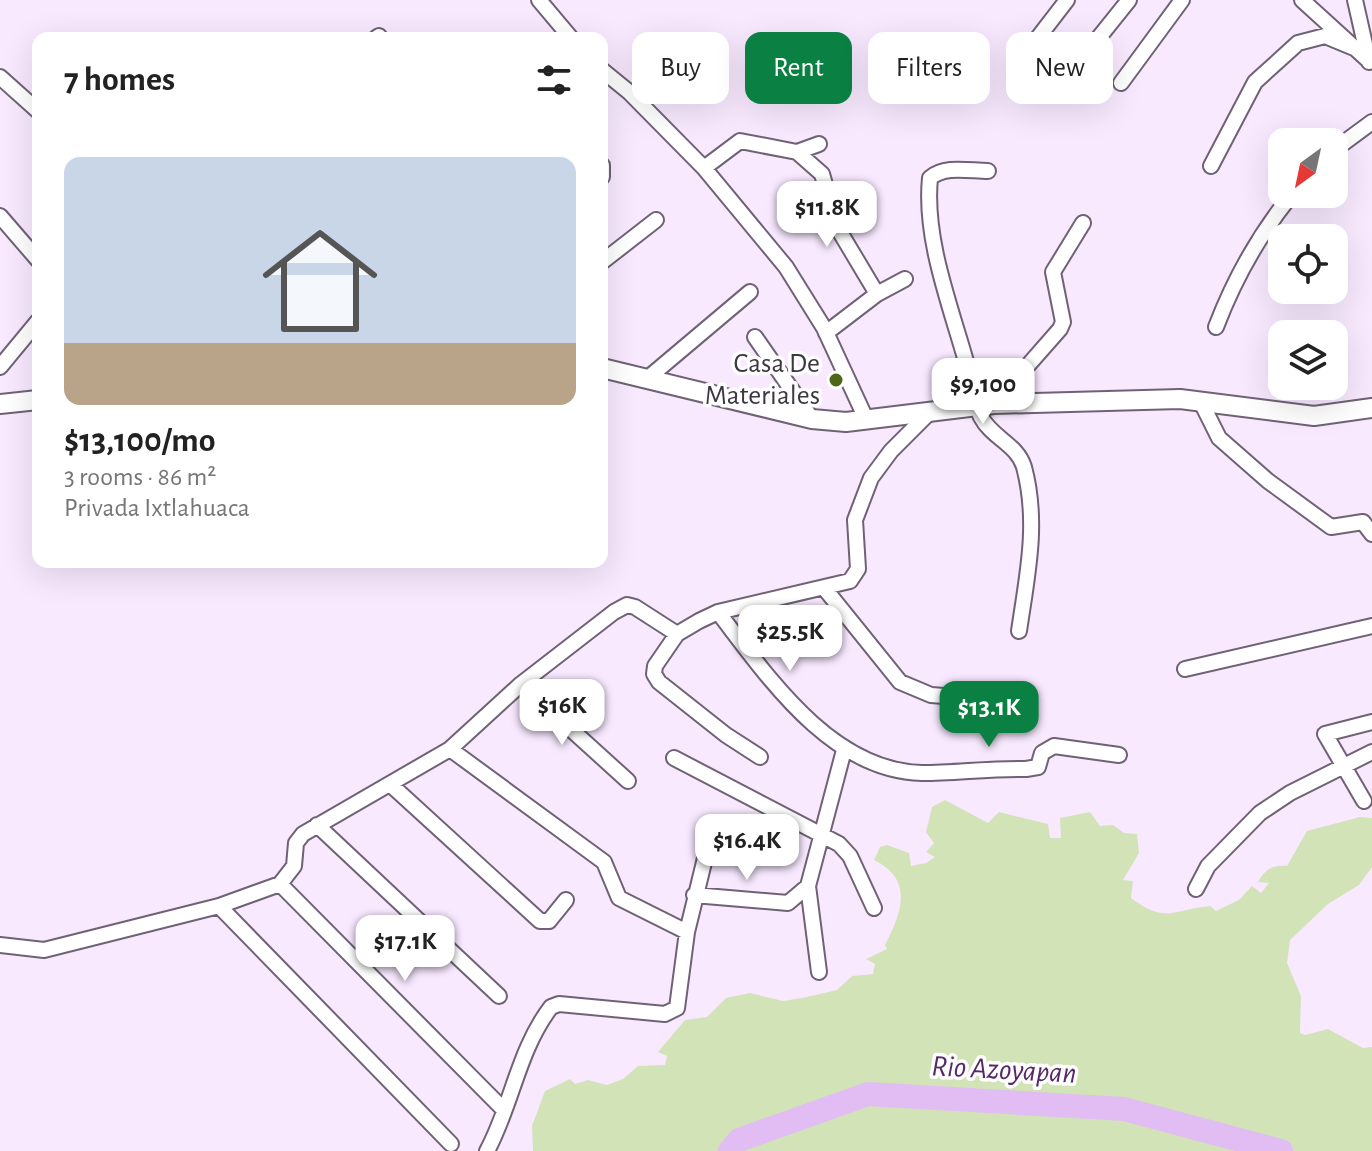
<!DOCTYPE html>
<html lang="en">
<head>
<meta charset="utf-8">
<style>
	:root { --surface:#fff; --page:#f6f6f6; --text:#222; --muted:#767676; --accent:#0b8043 }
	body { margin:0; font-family:"Alegreya Sans",sans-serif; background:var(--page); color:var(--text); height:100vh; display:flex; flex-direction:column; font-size:30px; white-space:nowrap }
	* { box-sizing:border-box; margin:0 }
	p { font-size:26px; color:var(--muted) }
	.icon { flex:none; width:44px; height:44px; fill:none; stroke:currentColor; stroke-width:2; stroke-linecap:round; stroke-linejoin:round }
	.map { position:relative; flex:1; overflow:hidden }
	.sheet { position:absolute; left:32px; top:32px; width:576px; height:536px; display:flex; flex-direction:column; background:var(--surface); border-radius:16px; box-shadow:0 8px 32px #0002 }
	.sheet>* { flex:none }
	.hud { position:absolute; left:632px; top:32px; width:620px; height:72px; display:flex; gap:16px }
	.needle { width:52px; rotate:213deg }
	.fabs { position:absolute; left:1268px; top:128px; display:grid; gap:16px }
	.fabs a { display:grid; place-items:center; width:80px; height:80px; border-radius:16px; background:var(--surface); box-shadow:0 8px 32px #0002; font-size:40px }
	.price { position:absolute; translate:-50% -68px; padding:0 18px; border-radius:16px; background:#fff; color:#222; font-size:26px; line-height:52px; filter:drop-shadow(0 2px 4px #0008) }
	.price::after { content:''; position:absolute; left:50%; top:48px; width:24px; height:18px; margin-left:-12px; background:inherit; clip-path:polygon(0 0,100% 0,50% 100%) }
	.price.selected { background:var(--accent); color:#fff }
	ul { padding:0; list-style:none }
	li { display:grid; align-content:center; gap:16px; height:424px; padding:0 32px }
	li span { display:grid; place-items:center; height:248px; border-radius:16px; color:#555 }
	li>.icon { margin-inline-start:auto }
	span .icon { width:144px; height:144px; fill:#fffc; stroke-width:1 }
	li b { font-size:34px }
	h2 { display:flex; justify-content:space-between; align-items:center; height:96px; padding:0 32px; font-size:34px }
	.pill { padding:0 28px; border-radius:16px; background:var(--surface); box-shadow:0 8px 32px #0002; font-size:28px; line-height:72px }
	.pill.selected { background:var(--accent); color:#fff }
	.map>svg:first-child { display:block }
	.green { fill:#d2e3b8 }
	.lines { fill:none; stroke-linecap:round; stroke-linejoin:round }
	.river { stroke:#e2bdf3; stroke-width:24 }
	.minor-casing { stroke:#6f6275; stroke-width:18 }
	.major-casing { stroke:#6f6275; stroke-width:22 }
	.minor { stroke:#fff; stroke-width:14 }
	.major { stroke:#fff; stroke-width:18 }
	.poi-dot { fill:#4e6615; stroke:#fdfdfd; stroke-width:3 }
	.labels { text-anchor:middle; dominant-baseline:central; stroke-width:7; stroke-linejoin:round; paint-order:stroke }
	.poi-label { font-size:28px; fill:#3d3740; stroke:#fdfdfd; text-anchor:end }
	.water-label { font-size:30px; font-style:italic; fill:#562868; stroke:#fdfdfd }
</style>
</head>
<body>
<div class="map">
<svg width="1372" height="1151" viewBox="0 0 1372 1151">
	<rect width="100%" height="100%" fill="#f8e9ff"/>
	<path class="green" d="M945 800 988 823 999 812 1048 824 1050 838H1061L1060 818 1090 812 1100 826 1113 825 1124 833 1137 834 1139 853 1123 880 1133 881 1131 898C1165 924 1172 910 1210 906L1216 911 1239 900 1252 886 1261 893 1269 883 1258 882C1266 869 1271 865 1287 866L1307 831 1360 817 1372 818V867L1359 885 1328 904 1290 940 1287 963 1301 996 1300 1033 1305 1035 1328 1029 1363 1048 1372 1047V1151H533L532 1126 545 1091 570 1079 575 1084 588 1080 607 1085 623 1079 638 1066 665 1065 667 1056 658 1052 685 1020 707 1017 726 998 750 993 783 1001 802 998 837 990 852 976 873 974 875 964 866 959 887 949 885 945C901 914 915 880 874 860L880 847 887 845 909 853 911 866 926 863 935 857 926 852 934 843 926 832 932 807Z"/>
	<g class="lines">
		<path class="river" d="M730 1151 739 1140 868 1094 1124 1109 1281 1151"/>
		<defs>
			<path id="minor" d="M539 0 571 38
				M1302 0 1368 60
				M1355 0 1369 62
				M376 38 379 36
				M1030 48 1067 0
				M602 70 629 92 704 168 786 267 824 328 867 421
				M1072 71 1129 0
				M0 77 38 111
				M1121 83 1182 0
				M1334 150 1372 122
				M797 152 822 174 837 227 877 294 826 333
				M602 165V177
				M1211 166 1255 82 1298 43 1325 36 1354 48
				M704 168 740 141 797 152 819 144
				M988 171C969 171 945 165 930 178 924 237 949 302 965 358 970 377 972 399 981 417 992 438 1017 444 1024 467 1039 523 1027 576 1019 631
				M0 216 38 260
				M602 262 656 220
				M877 294 905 279
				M1216 327C1235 277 1258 236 1292 194
				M755 337 812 419
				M0 367 38 321
				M648 378 750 292
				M1200 400 1219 438 1268 481 1331 527 1363 522 1372 534
				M994 404 1060 329 1063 322 1053 272 1083 223
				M825 589 900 682 931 695 1023 702
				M718 612C768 677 831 771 922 773 956 773 991 768 1026 769L1038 767 1042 753 1054 746 1119 755
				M1185 669 1372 626
				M521 684 628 781
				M450 749 604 862 619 898 687 932
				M760 757 726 735 659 682 654 674 655 666 677 634 699 621 718 612 850 581 858 569 855 520 871 478 891 451 930 412
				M674 758 839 844 850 856 874 908
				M390 784 540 921H549L566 900
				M1364 801 1325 734 1372 722
				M317 825 499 996
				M280 884 503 1109
				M1196 889 1208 866 1260 813 1290 793 1372 752
				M694 895 788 903 808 886
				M219 906 451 1144
				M0 945 44 950 219 906 280 884 294 866 296 843 303 834 450 749 521 684 614 612 627 605 635 607 677 634
				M819 972 808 886 844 750
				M487 1151C512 1105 518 1050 551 1007L559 1004 665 1014 677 1008 687 932 707 850"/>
			<path id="major" d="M602 368 812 419 846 422 994 404 1180 399 1314 416 1372 408
				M0 404 38 400"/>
		</defs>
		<use href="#minor" class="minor-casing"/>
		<use href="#major" class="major-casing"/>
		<use href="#minor" class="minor"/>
		<use href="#major" class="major"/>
	</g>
	<circle class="poi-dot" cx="836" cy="380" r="8"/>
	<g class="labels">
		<g class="poi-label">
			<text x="820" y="364">Casa De<tspan x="820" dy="32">Materiales</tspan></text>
		</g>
		<g class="water-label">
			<text transform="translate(1004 1070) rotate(3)">Rio Azoyapan</text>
		</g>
	</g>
</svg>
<div class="fabs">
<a><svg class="needle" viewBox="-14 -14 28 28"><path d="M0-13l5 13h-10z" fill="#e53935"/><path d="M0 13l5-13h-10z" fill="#767676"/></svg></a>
<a><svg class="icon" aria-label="locate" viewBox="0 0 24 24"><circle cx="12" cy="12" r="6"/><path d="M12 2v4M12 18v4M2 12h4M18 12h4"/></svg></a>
<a><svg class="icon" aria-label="layers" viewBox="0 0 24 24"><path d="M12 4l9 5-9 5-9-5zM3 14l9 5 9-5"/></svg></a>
</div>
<b class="price" style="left:827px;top:249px">$11.8K</b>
<b class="price" style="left:983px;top:426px">$9,100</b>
<b class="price" style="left:790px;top:673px">$25.5K</b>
<b class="price" style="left:562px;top:747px">$16K</b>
<b class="price selected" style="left:989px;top:749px">$13.1K</b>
<b class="price" style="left:747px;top:882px">$16.4K</b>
<b class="price" style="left:405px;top:983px">$17.1K</b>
<div class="hud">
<a class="pill">Buy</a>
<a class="pill selected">Rent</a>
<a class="pill">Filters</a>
<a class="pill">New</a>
</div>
<section class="sheet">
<h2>7 homes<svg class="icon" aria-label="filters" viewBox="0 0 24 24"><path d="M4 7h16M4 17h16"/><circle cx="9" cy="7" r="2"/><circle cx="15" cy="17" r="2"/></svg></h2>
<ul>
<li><span style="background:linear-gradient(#c9d6e8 75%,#b9a48a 0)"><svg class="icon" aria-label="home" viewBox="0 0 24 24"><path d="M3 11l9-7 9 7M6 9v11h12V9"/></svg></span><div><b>$13,100/mo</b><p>3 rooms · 86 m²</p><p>Privada Ixtlahuaca</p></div></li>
</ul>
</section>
</div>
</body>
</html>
